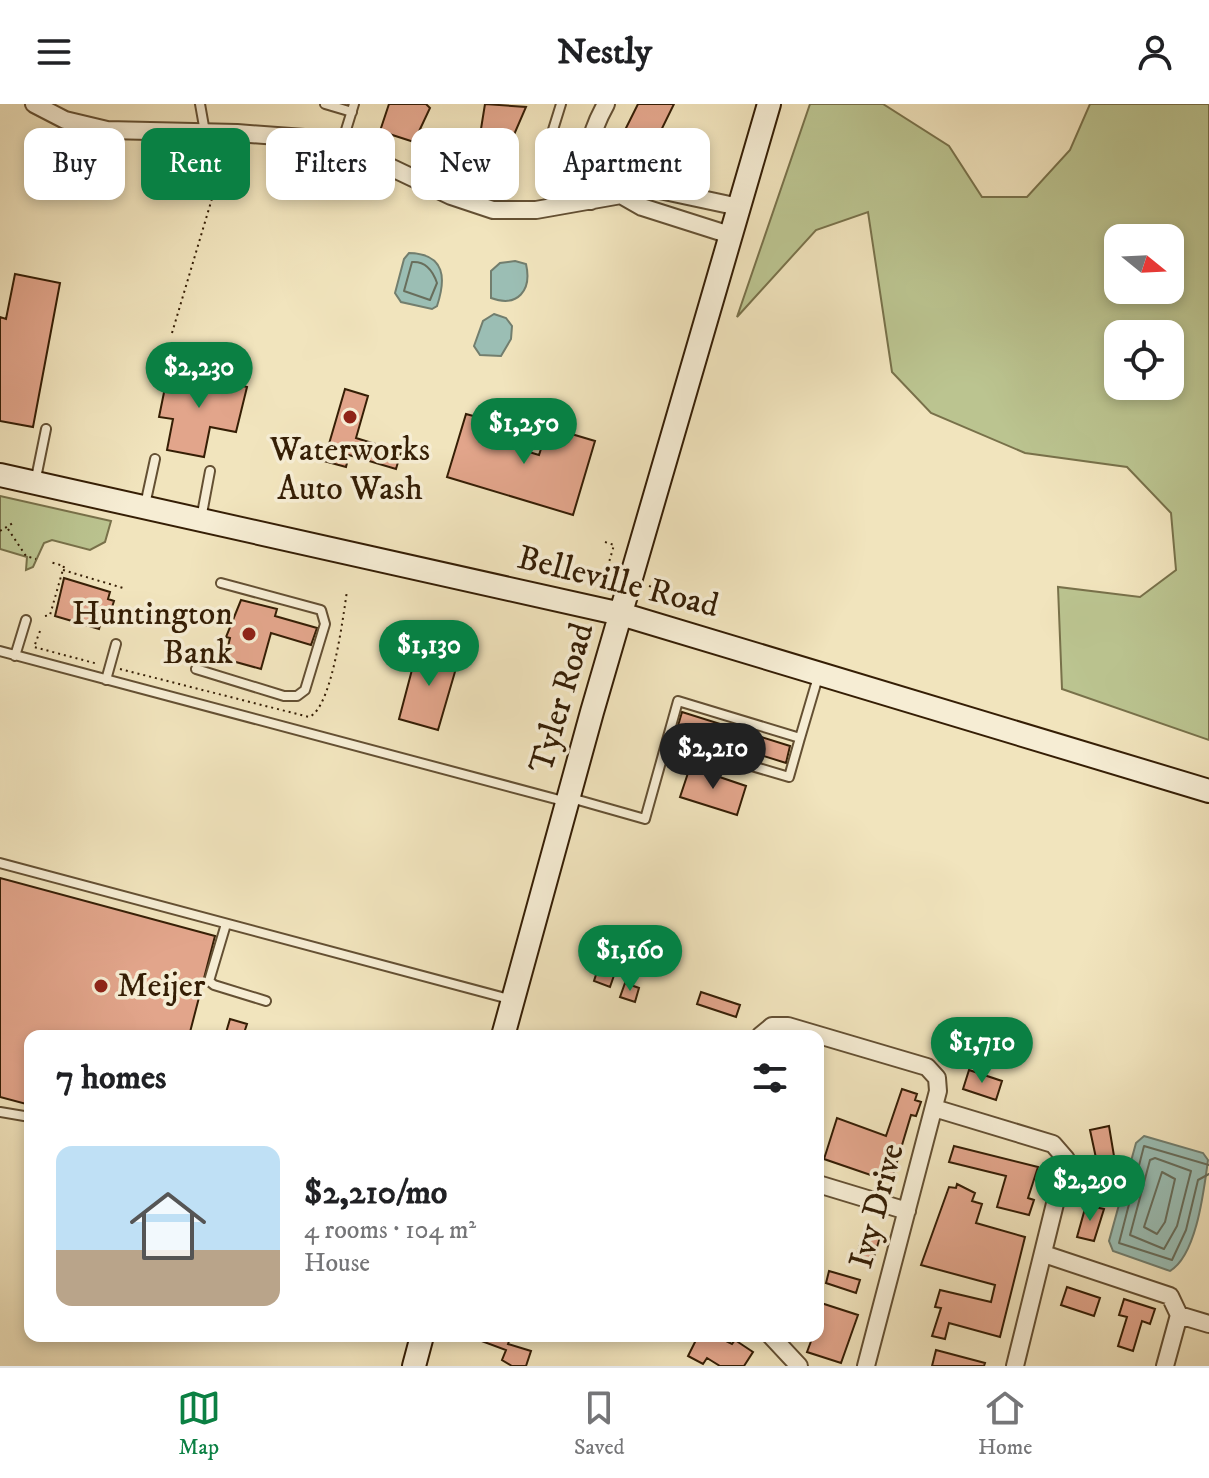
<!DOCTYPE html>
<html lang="en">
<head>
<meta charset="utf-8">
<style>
	:root { --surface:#fff; --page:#f6f6f6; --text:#202124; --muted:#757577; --line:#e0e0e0; --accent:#0b8043 }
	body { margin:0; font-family:"IM FELL DW Pica",serif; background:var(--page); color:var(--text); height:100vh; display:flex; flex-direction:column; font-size:30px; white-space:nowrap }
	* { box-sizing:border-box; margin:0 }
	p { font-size:26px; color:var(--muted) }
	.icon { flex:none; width:44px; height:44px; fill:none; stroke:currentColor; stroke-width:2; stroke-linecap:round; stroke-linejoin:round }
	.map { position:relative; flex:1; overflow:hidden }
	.side { position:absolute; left:24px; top:926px; width:800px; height:312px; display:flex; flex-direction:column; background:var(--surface); border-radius:16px; box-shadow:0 4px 12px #0003 }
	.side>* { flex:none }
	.hud { position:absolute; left:24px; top:24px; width:800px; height:72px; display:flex; gap:16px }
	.needle { width:52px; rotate:108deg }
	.tools { position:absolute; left:1104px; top:120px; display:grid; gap:16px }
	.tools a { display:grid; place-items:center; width:80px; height:80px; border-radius:16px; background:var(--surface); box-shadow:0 4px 12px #0003; font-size:40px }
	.price { position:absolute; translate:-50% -68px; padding:0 18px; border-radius:28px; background:var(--accent); color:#fff; font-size:26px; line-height:52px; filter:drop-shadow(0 2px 4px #0008) }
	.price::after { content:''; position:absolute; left:50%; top:48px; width:24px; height:18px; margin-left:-12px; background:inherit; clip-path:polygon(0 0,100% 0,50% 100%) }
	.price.on { background:#222; color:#fff }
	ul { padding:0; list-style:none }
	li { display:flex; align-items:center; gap:24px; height:200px; padding:0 32px }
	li+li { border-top:2px solid var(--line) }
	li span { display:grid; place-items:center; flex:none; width:224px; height:160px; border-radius:16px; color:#555 }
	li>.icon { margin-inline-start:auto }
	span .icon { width:96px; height:96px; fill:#fffc; stroke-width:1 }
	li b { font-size:34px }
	h2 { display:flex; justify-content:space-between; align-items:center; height:96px; padding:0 32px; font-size:34px }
	.pill { padding:0 28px; border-radius:16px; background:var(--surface); box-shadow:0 4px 12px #0003; font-size:28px; line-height:72px }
	.pill.on { background:var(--accent); color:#fff }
	header { display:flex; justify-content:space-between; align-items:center; height:104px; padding:0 32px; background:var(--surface); font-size:36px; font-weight:800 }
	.dock { display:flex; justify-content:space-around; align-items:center; height:112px; border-top:2px solid var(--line); background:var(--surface); font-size:22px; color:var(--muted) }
	.dock a { display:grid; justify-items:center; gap:4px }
	.dock .on { color:var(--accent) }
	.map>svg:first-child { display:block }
	.green { fill:#bbc490; stroke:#78714a; stroke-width:2; fill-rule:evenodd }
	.water { fill:#9bbeb4; stroke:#727e6e; stroke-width:2 }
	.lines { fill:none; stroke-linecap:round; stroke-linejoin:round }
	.shore { stroke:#686e5c; stroke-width:2 }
	.building { fill:#e2a58b; stroke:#351e05; stroke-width:2 }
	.lane-casing { stroke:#645033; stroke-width:12 }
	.street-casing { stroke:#645033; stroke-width:20 }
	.secondary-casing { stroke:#351e05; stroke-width:26 }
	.path { stroke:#351e05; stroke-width:2; stroke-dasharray:2 4; stroke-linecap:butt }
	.lane { stroke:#f6edd4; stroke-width:8 }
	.street { stroke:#f6edd4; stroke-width:16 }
	.secondary { stroke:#f6edd4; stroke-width:22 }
	.poi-dot { fill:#8f2418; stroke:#f6edd4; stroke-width:3 }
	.labels { text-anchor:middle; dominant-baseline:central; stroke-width:7; stroke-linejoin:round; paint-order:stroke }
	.poi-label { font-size:34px; fill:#351e05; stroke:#f6edd4 }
	.street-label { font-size:34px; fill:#351e05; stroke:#f6edd4 }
</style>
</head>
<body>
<header><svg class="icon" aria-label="menu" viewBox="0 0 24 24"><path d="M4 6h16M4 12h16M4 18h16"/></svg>Nestly<svg class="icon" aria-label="person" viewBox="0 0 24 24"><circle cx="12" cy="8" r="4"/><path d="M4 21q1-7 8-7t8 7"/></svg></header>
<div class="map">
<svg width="1209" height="1262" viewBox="0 0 1209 1262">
	<rect width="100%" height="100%" fill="#f1e4bd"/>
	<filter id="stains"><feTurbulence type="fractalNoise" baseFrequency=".0025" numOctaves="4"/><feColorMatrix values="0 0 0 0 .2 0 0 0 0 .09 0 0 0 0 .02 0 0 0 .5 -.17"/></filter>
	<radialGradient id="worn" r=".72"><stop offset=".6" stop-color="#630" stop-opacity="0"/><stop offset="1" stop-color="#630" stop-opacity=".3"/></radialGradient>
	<path class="green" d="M810 0H883L949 42 982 93H1027L1070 46 1090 0H1209V636L1062 585 1058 483 1140 493 1176 466 1171 409 1127 363 1025 349 931 309 892 268 868 108 816 126 737 213ZM1118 134H1170V186H1118ZM1118 230H1170V282H1118Z
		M0 392 111 417 105 438 90 446 52 436 44 439 33 463 26 466 27 453 0 445Z"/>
	<path class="water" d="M409 149C446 150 446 175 437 202L432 205 401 198 395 189 404 155Z
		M515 157 526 160C532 186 518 204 491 194V167L500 159Z
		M494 210 506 214 512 222 511 235 501 252 480 251 474 242 483 217Z
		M1144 1032 1203 1049 1208 1056C1204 1085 1197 1151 1170 1167L1113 1147 1109 1137 1136 1039Z"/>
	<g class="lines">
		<path class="shore" d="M412 158C426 157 433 167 437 179L430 196 404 187Z
			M1155 1054 1191 1067 1177 1122 1164 1145 1130 1131 1150 1056Z
			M1209 1061 1144 1042 1119 1139 1172 1156 1186 1126 1198 1076 1209 1070
			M1162 1068 1175 1075 1165 1118 1157 1130 1144 1123Z"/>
	</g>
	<path class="building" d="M389 0H426L430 4 414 38 380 27Z
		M485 0 526 3 510 40 480 31Z
		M638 0H674L646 57 616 44Z
		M15 170 60 179 33 323 0 317V213L6 215Z
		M169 264 247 283 236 328 210 323 204 353 167 346 173 315 159 313Z
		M345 285 368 292 356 334 401 348 396 365 349 351 346 363 324 357Z
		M466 310 488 316 482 334 539 351 548 323 595 337 573 411 447 373Z
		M64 474 110 488 108 495 114 497 109 513 103 511 99 525 55 512Z
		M241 496 277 505 275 512 317 524 311 541 271 529 261 565 225 555 230 534 226 533Z
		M418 543 459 554 438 626 399 615Z
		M682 608 790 642 786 659 677 625Z
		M690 663 746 682 737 711 680 693Z
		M0 774 215 832 189 932H30V1001L0 993Z
		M603 849 620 854 610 883 594 877Z
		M625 879 639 884 635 898 620 893Z
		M701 888 740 901 736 913 697 900Z
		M230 915 247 920 243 932H225Z
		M969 966 1002 977 996 996 963 985Z
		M902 985 917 990 915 996 921 998 916 1012 911 1011 891 1078 824 1055 837 1014 886 1032Z
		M1109 1022 1116 1064 1099 1068 1090 1026Z
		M954 1042 1038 1063 1028 1094 1034 1096 1029 1111 997 1103 1006 1072 949 1058Z
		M957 1080 975 1089 972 1097 982 1100 976 1119 1025 1133 1000 1233 949 1219 945 1235 932 1232 941 1204 935 1203 940 1186 991 1198 995 1181 921 1161 949 1083 956 1084Z
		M1086 1101 1104 1105 1094 1137 1077 1133Z
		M865 1125 881 1130 872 1159 856 1153Z
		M829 1167 860 1176 856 1189 826 1179Z
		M1067 1183 1100 1194 1094 1212 1061 1201Z
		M1124 1195 1155 1205 1150 1220 1142 1217 1133 1247 1118 1242 1127 1213 1119 1211Z
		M818 1198 858 1211 841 1259 807 1248 813 1232H818Z
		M468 1232H511L508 1240 531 1247 526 1262H512L502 1256 506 1246Z
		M698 1232H716L732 1240 735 1236 753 1248 744 1262H720L707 1254 703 1260 688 1252Z
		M936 1246 985 1259 984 1262H932Z"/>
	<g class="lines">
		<defs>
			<path id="lane" d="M200 0 205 28
				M325 0 352 8
				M561 0 547 45 587 56
				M341 42 354 0
				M35 379 46 325
				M145 401 155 355
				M201 415 210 367
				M0 547 567 698
				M15 552 26 516
				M196 565 284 592H297L305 586 325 520 321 506 221 479
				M106 576 116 540
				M667 637 789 673 800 634
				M571 694 645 715 678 597 800 634 818 573
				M0 759 509 895
				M226 820 209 877 214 881 266 897
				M0 1008 30 1013"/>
			<path id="street" d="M34 0 65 16 107 26 237 29 318 35 352 45 451 92 493 106H536L655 85 739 103
				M621 91 642 103 730 131
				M591 97C583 60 588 32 606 0
				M760 932 772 922H788L927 963 937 974 938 987 866 1262
				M934 1004 1053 1040 1066 1055 1015 1262
				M818 1080 907 1107
				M1044 1150 1170 1192 1179 1211 1165 1262
				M1179 1211 1209 1220
				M771 1232 799 1262"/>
			<path id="secondary" d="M0 371 621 510 1209 687
				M503 932 592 608 769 0
				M414 1262 422 1232"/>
		</defs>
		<use href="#lane" class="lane-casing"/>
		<use href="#street" class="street-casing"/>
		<use href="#secondary" class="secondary-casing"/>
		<path class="path" d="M172 229 219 71
			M8 425 26 452 36 455
			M0 427 13 419
			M605 438 614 441 605 472 608 473
			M63 466 123 484
			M649 482 658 485
			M45 512 50 511 64 462 50 458
			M40 527 34 543 98 560
			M120 565 309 613C332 604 343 513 347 487"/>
		<use href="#lane" class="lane"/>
		<use href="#street" class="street"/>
		<use href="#secondary" class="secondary"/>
	</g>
	<g class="poi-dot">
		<circle cx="350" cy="313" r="8"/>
		<circle cx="249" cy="530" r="8"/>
		<circle cx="101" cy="882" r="8"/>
	</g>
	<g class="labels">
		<g class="poi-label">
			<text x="350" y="346">Waterworks<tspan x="350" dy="39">Auto Wash</tspan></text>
			<text x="233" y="510" text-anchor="end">Huntington<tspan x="233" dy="39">Bank</tspan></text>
			<text x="117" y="882" text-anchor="start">Meijer</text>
		</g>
		<g class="street-label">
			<text transform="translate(618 478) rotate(14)">Belleville Road</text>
			<text transform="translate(562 594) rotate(-74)">Tyler Road</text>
			<text transform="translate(877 1102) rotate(-75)">Ivy Drive</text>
		</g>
	</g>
	<rect width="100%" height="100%" filter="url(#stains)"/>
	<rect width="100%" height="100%" fill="url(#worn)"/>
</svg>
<div class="tools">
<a><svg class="needle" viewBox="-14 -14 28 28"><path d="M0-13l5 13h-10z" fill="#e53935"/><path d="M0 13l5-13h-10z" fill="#757577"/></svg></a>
<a><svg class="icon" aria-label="locate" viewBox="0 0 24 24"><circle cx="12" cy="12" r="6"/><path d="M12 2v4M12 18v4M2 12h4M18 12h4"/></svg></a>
</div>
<b class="price" style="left:199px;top:306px">$2,230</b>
<b class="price" style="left:524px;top:362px">$1,250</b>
<b class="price" style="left:429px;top:584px">$1,130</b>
<b class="price on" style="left:713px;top:687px">$2,210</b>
<b class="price" style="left:630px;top:889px">$1,160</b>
<b class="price" style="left:982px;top:981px">$1,710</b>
<b class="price" style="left:1090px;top:1119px">$2,290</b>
<div class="hud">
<a class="pill">Buy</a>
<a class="pill on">Rent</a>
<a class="pill">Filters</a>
<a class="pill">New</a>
<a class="pill">Apartment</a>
</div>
<section class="side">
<h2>7 homes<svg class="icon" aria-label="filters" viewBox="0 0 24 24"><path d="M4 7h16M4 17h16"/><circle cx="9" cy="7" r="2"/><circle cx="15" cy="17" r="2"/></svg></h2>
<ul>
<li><span style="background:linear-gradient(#bfe0f5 65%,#b9a48a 0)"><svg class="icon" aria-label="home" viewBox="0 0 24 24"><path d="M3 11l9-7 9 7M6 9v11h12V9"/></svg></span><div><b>$2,210/mo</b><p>4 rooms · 104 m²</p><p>House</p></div></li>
</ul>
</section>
</div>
<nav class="dock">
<a class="on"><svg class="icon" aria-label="map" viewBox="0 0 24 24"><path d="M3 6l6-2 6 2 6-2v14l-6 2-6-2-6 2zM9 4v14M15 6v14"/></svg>Map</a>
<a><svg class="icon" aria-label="saved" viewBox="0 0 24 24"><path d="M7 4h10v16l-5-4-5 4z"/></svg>Saved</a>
<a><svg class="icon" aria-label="home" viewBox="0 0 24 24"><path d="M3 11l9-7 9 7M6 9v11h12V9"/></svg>Home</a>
</nav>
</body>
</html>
